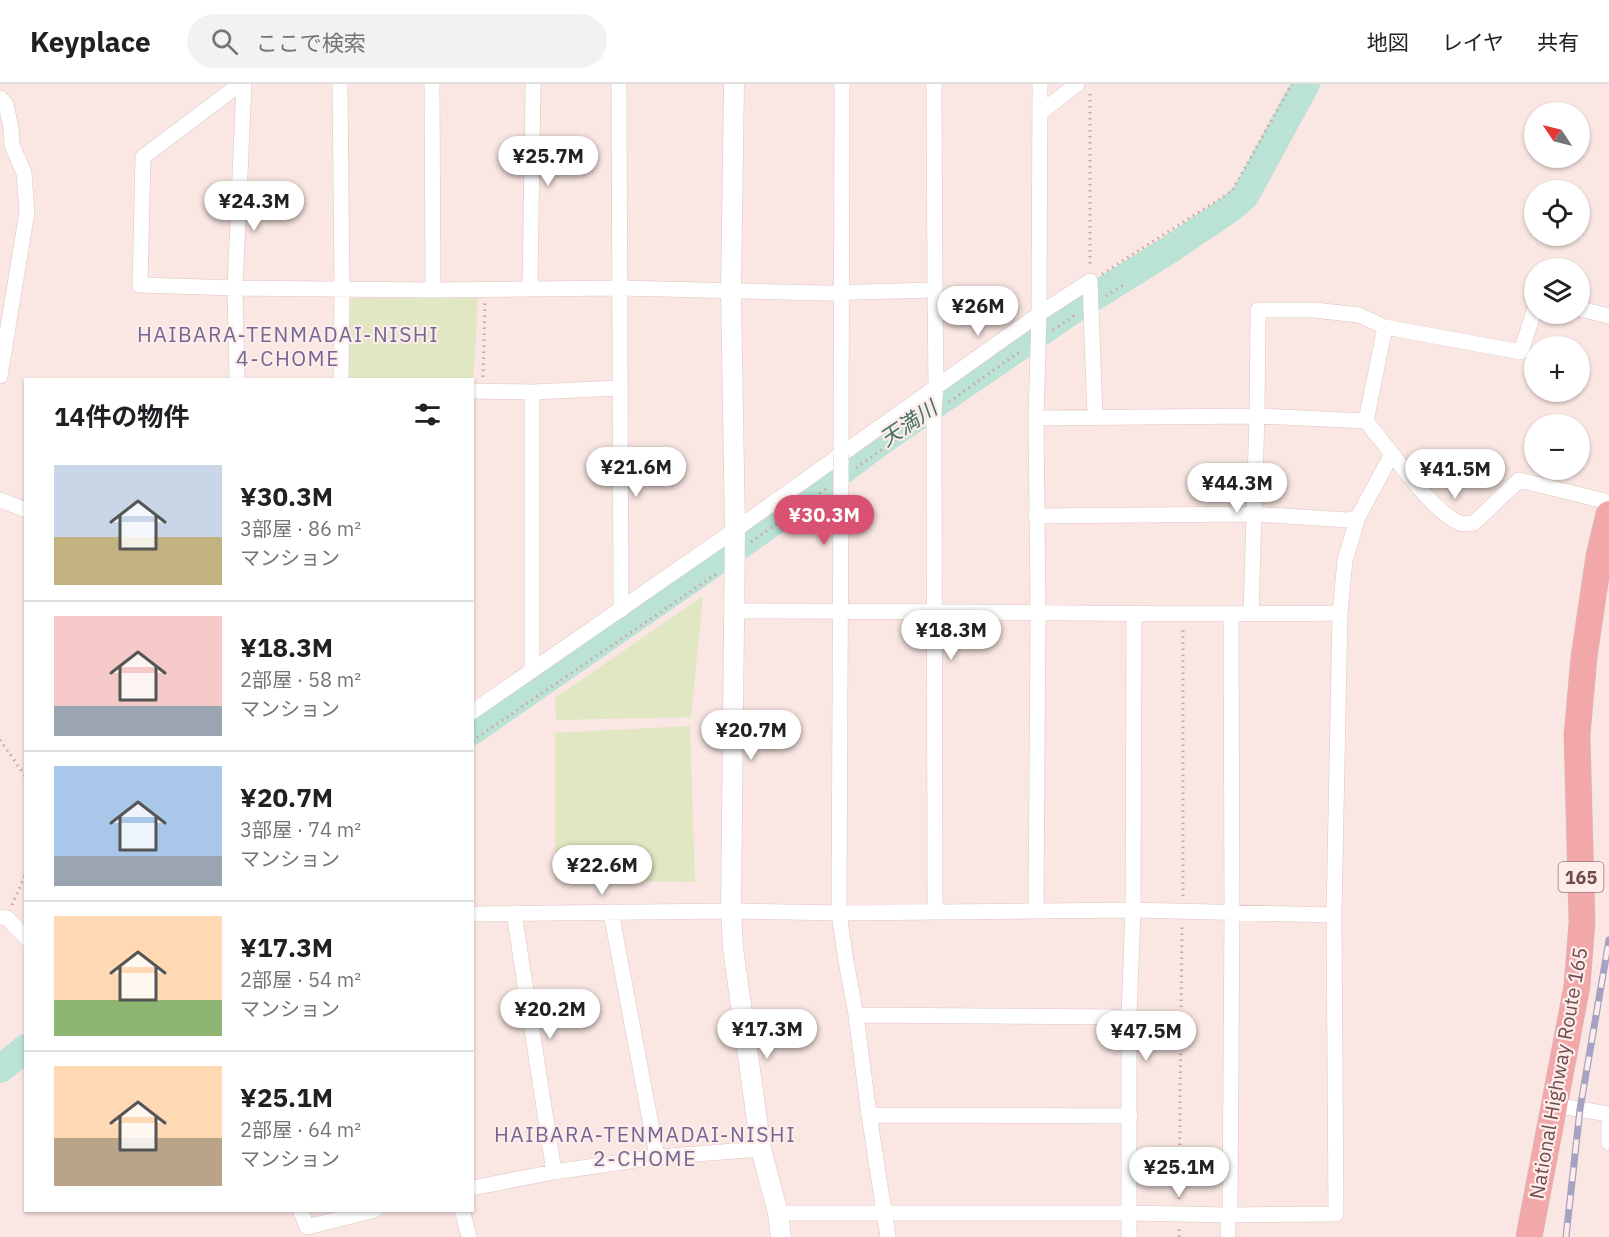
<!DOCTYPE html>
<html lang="ja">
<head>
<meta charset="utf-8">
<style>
	:root { --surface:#fff; --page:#f2f2f2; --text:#202124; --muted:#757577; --line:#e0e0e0; --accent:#da5271 }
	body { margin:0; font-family:"IBM Plex Sans","Noto Sans JP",sans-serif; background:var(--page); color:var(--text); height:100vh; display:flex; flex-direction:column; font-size:22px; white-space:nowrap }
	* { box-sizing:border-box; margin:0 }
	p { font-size:20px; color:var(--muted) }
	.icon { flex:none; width:33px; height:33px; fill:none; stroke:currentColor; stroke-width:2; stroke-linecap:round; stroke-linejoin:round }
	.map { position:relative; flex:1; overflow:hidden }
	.drawer { position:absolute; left:24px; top:294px; width:450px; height:834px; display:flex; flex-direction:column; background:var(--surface); border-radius:0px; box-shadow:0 2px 4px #0004 }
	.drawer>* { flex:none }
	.needle { width:39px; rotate:305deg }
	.buttons { position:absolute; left:1524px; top:18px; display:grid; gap:12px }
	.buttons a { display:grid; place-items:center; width:66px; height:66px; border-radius:50%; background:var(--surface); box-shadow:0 2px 4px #0004; font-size:30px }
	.price { position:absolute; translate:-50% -51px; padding:0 14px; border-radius:21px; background:#fff; color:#222; font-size:20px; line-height:39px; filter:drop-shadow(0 2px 3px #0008) }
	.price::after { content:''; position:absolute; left:50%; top:36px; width:18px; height:14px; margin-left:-9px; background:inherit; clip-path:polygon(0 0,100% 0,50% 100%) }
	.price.current { background:var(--accent); color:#fff }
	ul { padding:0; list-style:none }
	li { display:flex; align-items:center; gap:18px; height:150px; padding:0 30px }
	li+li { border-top:2px solid var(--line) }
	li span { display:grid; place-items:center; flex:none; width:168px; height:120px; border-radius:0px; color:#555 }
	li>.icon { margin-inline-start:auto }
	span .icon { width:72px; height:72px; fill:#fffc; stroke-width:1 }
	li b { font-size:26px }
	h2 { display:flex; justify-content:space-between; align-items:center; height:72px; padding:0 30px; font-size:26px }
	header { display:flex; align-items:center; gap:36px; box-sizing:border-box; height:84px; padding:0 30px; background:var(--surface); border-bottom:2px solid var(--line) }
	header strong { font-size:28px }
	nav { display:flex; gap:33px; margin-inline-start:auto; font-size:21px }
	.search { width:420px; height:54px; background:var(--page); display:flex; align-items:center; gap:15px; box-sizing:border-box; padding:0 21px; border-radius:33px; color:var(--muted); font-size:22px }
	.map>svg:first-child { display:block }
	.green { fill:#e1e6c3 }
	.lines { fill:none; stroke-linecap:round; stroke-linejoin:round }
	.river { stroke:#bae2d5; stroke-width:28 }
	.minor-casing { stroke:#dfc4c3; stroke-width:16 }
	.tertiary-casing { stroke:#dfc4c3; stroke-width:21 }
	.trunk-casing { stroke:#d1c5c7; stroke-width:27 }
	.path { stroke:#d1a1a4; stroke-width:3; stroke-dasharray:1.5 4.5; stroke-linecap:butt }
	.minor { stroke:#fff; stroke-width:15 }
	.tertiary { stroke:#fff; stroke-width:20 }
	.trunk { stroke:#f2a7a8; stroke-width:26 }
	.rail-casing { stroke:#a6a3c2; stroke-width:7 }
	.rail { stroke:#fdece9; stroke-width:4.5; stroke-dasharray:14; stroke-linecap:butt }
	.minor-bridge-casing { stroke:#dfc4c3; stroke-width:16; stroke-linecap:butt }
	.minor-bridge { stroke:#fff; stroke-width:15 }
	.labels { text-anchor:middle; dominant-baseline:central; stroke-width:4.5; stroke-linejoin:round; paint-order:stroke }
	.shield { fill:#fdece9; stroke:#9a7b7d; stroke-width:1.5 }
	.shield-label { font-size:18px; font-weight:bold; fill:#704b4f }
	.street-label { font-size:20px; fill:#704b4f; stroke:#fdece9 }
	.neighbourhood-label { font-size:21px; letter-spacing:1.5px; fill:#716793; stroke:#fdece9 }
	.water-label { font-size:21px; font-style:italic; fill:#417466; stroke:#fdece9 }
</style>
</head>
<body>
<header>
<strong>Keyplace</strong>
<div class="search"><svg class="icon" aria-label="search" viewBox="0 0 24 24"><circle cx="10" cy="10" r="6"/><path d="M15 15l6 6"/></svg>ここで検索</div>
<nav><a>地図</a><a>レイヤ</a><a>共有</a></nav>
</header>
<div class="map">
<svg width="1609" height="1153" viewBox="0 0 1609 1153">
	<rect width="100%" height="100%" fill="#fae7e3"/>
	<path class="green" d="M351 214H478L473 301 472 296H348Z
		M703 512 691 633 556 636 555 614Z
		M690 642 695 798 555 796V649Z"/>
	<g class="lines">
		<path class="river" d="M472 647 769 441 883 356 1076 224 1169 166 1230 125 1245 112 1306 0
			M0 985 26 964"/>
		<defs>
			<path id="minor" d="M240 0 143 73 140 201 235 204 433 206 620 204 821 209 935 206 936 303 934 327 935 827
				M340 0 342 204 341 296
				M432 0 433 206
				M619 0 621 526
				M934 0 935 206
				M0 14 6 20 11 44 12 61 24 89 27 128 0 292
				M1040 29 1077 0
				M1090 197 1095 333
				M530 205 533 0
				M1580 225 1609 232
				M1385 243 1521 268 1534 227
				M237 296 235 204 244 0
				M472 307 532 308 619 304
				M532 308V587
				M1036 334 1257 332 1366 337 1392 370
				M841 370 842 0
				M841 397 839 829 846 877 856 931 869 1031 888 1153
				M0 416 26 426
				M1358 433 1392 370C1407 389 1438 431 1460 439 1464 441 1470 439 1474 439L1519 396 1609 418
				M733 527C935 526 1138 532 1340 529
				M1251 530 1257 332 1258 226H1314L1359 231 1385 243 1366 337
				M472 628 735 446 1039 230 1090 197
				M1036 826 1038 528 1036 334 1039 230 1040 0
				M611 828 657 1073
				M514 829 554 1088
				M472 830 731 827 839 829 1133 826 1334 831
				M0 833 7 834 26 854
				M856 931 1129 933
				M1554 1021 1609 1030
				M1609 1029V1059
				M869 1031 1130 1032
				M472 1104 554 1088 657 1073 761 1065
				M300 1126 307 1143 375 1126
				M462 1126 469 1153
				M778 1129H1129L1228 1131 1336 1130 1334 831 1340 529 1345 476 1358 433 1348 436 1253 430 1036 432
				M1230 1131 1232 829 1231 530
				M1129 1153V933L1133 826 1134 530
				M1228 1153V1131"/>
			<path id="tertiary" d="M734 0 731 208 735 446 731 827 733 864 761 1065 778 1129 781 1153"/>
			<path id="trunk" d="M1529 1153 1577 902 1582 838 1577 651 1584 573 1599 472 1609 430"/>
		</defs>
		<use href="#minor" class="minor-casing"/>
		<use href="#tertiary" class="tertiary-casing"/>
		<use href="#trunk" class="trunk-casing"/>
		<path class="path" d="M1090 10V183
			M1102 190 1232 107 1292 0
			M1106 212 1123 201
			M1053 246 1077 230
			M483 293 485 219
			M949 318 1022 266
			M856 384 919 339
			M751 458 826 405
			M0 656 26 693
			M472 657 719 488
			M1183 812V543
			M12 821 26 789
			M1179 1115 1182 843
			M1179 1153V1143"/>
		<use href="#minor" class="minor"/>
		<use href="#tertiary" class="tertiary"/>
		<use href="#trunk" class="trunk"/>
		<defs>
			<path id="rail" d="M1566 1153 1580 1025 1609 856"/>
		</defs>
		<use href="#rail" class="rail-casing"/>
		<use href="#rail" class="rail"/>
		<defs>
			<path id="minor-bridge" d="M841 397V370"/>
		</defs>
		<use href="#minor-bridge" class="minor-bridge-casing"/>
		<use href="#minor-bridge" class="minor-bridge"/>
	</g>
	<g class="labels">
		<rect class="shield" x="1558.5" y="778" width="45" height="30" rx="4.5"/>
		<g class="shield-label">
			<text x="1581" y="793">165</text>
		</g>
		<g class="street-label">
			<text transform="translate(1558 989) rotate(-80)">National Highway Route 165</text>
		</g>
		<g class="neighbourhood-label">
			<text x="288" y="250">HAIBARA-TENMADAI-NISHI<tspan x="288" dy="24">4-CHOME</tspan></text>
			<text x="645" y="1050">HAIBARA-TENMADAI-NISHI<tspan x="645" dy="24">2-CHOME</tspan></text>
		</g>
		<g class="water-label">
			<text transform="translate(908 339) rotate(-34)">天満川</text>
		</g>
	</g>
</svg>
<div class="buttons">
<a><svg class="needle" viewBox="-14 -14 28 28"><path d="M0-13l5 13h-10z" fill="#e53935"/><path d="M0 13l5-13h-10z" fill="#757577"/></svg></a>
<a><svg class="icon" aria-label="locate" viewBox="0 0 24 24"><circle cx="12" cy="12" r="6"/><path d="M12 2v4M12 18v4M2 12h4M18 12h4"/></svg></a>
<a><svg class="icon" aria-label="layers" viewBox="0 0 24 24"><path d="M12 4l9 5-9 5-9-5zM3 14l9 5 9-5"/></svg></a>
<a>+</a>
<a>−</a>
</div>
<b class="price" style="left:548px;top:103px">¥25.7M</b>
<b class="price" style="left:254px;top:148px">¥24.3M</b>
<b class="price" style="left:978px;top:253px">¥26M</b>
<b class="price" style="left:636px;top:414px">¥21.6M</b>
<b class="price" style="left:1455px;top:416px">¥41.5M</b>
<b class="price" style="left:1237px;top:430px">¥44.3M</b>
<b class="price current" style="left:824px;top:462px">¥30.3M</b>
<b class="price" style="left:951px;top:577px">¥18.3M</b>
<b class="price" style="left:751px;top:677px">¥20.7M</b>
<b class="price" style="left:602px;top:812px">¥22.6M</b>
<b class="price" style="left:550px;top:956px">¥20.2M</b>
<b class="price" style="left:767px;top:976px">¥17.3M</b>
<b class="price" style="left:1146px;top:978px">¥47.5M</b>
<b class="price" style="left:1179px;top:1114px">¥25.1M</b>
<section class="drawer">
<h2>14件の物件<svg class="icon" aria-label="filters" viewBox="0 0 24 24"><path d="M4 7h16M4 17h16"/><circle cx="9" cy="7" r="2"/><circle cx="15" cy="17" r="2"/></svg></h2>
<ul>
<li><span style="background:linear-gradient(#c9d6e8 60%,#c2b280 0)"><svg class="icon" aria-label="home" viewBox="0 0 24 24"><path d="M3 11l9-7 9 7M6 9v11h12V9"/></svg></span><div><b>¥30.3M</b><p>3部屋 · 86 m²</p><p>マンション</p></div></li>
<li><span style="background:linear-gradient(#f6c9c9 75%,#9aa5b1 0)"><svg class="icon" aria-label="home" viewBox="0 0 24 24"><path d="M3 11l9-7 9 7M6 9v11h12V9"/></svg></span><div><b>¥18.3M</b><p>2部屋 · 58 m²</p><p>マンション</p></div></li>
<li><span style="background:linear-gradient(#a9c7e8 75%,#9aa5b1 0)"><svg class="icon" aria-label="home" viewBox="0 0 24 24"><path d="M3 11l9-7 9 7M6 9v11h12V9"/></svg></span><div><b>¥20.7M</b><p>3部屋 · 74 m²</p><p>マンション</p></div></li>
<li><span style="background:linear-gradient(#ffd9b3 70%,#8fb573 0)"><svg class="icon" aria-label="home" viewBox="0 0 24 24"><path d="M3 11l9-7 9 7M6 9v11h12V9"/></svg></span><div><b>¥17.3M</b><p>2部屋 · 54 m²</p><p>マンション</p></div></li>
<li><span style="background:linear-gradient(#ffd9b3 60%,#b9a48a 0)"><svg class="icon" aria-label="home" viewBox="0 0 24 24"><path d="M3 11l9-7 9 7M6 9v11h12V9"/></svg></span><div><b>¥25.1M</b><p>2部屋 · 64 m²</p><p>マンション</p></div></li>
</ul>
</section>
</div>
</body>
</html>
